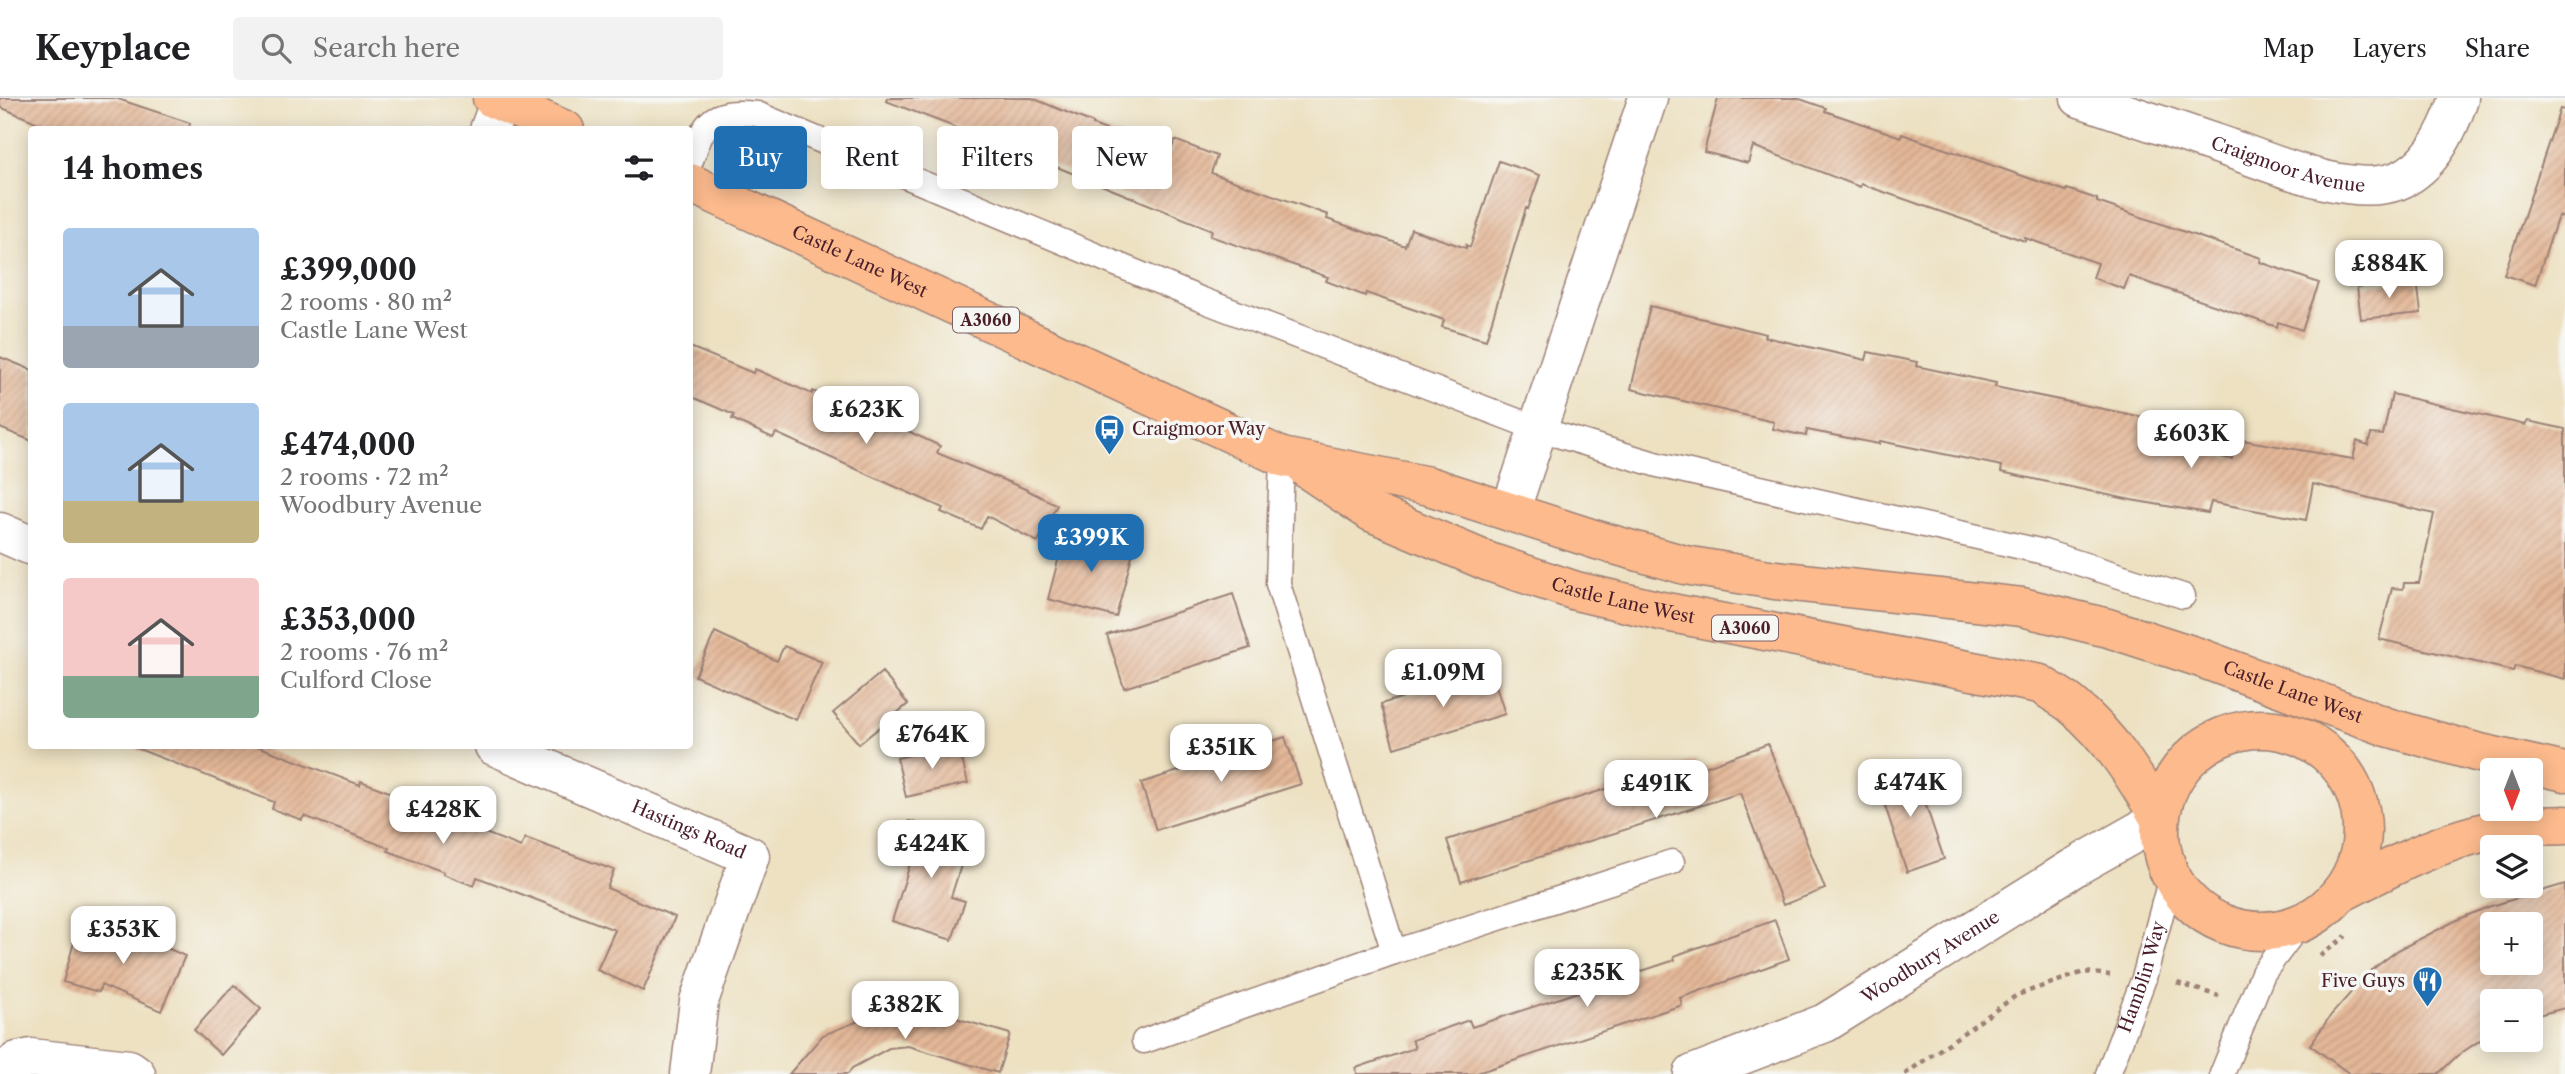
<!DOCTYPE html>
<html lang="en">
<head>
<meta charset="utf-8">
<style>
	:root { --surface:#fff; --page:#f2f2f2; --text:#202124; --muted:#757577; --line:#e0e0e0; --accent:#1f6fb2 }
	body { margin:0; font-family:"Libre Caslon Text",serif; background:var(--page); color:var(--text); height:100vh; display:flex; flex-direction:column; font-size:26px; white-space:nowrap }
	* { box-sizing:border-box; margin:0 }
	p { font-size:23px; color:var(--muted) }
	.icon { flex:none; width:38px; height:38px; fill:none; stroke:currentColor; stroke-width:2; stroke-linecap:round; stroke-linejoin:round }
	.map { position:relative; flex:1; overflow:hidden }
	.sheet { position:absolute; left:28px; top:28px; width:665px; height:623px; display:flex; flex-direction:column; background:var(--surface); border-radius:7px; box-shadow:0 4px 18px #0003 }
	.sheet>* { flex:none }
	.guide { position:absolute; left:714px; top:28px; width:665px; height:63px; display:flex; gap:14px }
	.needle { width:46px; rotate:180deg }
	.tools { position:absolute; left:2480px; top:660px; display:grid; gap:14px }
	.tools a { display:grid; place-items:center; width:63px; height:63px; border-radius:7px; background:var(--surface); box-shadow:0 4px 18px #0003; font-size:35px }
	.price { position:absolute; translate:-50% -60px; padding:0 16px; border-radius:14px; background:#fff; color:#222; font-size:23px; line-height:46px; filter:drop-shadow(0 2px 4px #0008) }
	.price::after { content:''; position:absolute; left:50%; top:42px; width:21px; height:16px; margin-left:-10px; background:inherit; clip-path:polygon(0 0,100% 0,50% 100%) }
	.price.active { background:var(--accent); color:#fff }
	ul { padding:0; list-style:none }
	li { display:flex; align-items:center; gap:21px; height:175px; padding:0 35px }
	li span { display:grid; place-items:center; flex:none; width:196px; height:140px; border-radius:7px; color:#555 }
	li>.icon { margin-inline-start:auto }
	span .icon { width:84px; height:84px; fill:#fffc; stroke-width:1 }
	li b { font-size:30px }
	h2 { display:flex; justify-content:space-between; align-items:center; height:84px; padding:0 35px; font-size:30px }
	.tag { padding:0 24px; border-radius:7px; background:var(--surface); box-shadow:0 4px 18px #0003; font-size:24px; line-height:63px }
	.tag.active { background:var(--accent); color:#fff }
	header { display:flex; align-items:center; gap:42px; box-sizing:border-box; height:98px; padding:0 35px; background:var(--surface); border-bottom:2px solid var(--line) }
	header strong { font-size:33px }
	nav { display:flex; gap:38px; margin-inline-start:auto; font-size:24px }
	.search { width:490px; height:63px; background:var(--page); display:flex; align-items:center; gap:18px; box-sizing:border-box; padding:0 24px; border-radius:7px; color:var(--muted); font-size:26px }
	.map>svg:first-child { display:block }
	.building { fill:url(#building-hatch); fill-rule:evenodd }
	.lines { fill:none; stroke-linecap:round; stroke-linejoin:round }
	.service-casing { stroke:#9c8076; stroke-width:27 }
	.minor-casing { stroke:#9c8076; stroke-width:41 }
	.primary-casing { stroke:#9c8076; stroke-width:41 }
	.path { stroke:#9c8076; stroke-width:4.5; stroke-dasharray:5 5; stroke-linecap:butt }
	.service { stroke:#fff; stroke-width:24 }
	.minor { stroke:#fff; stroke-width:38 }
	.primary { stroke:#fcba8d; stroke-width:38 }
	.labels { text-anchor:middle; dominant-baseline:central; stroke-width:7; stroke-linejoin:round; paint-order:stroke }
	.shield { fill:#f6f6f2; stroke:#7e6067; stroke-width:2 }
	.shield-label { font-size:16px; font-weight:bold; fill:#4a1f2b }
	.street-label { font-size:18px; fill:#4a1f2b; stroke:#f6f6f2 }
	.poi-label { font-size:18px; fill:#4a1f2b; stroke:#f6f6f2; text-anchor:start }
</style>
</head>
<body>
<header>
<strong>Keyplace</strong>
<div class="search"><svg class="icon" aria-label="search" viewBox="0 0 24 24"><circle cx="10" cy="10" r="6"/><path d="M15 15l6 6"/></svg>Search here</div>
<nav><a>Map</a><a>Layers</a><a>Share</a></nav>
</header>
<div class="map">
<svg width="2565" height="976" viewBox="0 0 2565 976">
	<defs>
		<pattern id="building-hatch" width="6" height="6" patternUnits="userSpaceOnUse" patternTransform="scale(1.75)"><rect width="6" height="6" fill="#e3b798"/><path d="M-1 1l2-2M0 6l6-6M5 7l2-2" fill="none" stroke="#c49d83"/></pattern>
	</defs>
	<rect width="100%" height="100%" fill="#f6f6f2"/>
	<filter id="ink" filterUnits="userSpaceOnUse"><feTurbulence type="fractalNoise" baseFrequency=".0143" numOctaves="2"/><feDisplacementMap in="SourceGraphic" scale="14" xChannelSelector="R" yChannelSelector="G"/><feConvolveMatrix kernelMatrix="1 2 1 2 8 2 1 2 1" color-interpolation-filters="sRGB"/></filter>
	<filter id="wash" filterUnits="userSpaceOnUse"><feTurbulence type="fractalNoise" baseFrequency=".00686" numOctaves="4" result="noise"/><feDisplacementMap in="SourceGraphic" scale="28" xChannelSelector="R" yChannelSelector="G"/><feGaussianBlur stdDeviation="1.57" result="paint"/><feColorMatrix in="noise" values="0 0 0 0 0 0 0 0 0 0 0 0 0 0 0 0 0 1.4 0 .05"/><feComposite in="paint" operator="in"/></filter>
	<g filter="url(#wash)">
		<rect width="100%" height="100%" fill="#ede1c2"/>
		<g id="blocks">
			<path class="building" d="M0 0H115L190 25 189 32H55L0 9Z
				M887 0H1032L1093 25V27L1170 56 1175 42 1217 58 1211 75 1328 117 1327 121 1405 148 1411 131 1466 150V147L1470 149 1499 63 1540 77 1528 111 1526 110 1486 242 1442 229 1444 222 1366 195 1365 198 1326 183 1328 179 1210 138 1212 132 1020 54 886 3Z
				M1718 0H1797L1826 10 1825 13 1901 39 1902 36 2066 93 2067 91 2097 101V104L2261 160 2260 164 2319 185 2302 232 2278 224 2277 229 2129 178 2124 191 2093 180 2098 165 2025 140V143L1861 86 1860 89 1753 48 1748 65 1704 54Z
				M2560 11 2565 12V120L2558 118 2535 187 2504 177Z
				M2417 182 2421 215 2361 221 2357 189Z
				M1650 208 1766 236 1765 239 1866 262 1868 254 1917 264 1916 268 1996 285 1995 289 2148 320 2143 344 2232 361 2236 341 2353 361 2357 343 2368 347 2371 336 2383 337 2392 296 2525 327 2528 323 2565 331V581L2515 568 2513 573 2379 541 2392 490 2403 491 2404 485H2419L2434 416 2313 386 2306 422 2211 404 2208 415 2131 402 2001 374 2002 368 1880 343 1879 346 1807 332 1806 338 1773 331 1774 324 1631 291Z
				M690 249 753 275 755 271 812 296 813 293 877 322 878 319 940 348 937 355 1023 390 1057 407 1038 444 987 418 981 431 941 414 943 410 776 335 773 340 732 321 734 317 690 298Z
				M0 259 32 272V343L0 330Z
				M1066 432 1134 450 1116 519 1048 501Z
				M1233 496 1250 550 1124 590 1107 537Z
				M715 534 777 563 784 548 822 564 796 622 695 578Z
				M1491 572 1505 616 1394 650 1381 606Z
				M882 574 908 606 859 646 833 615Z
				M1285 639 1301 686 1156 732 1141 685Z
				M958 646 968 685 906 699 897 660Z
				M1768 646 1825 791 1783 807 1740 695 1461 784 1447 742 1696 662 1699 671Z
				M137 648H257L360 687 361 683 392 695 391 698 521 749 525 740 614 772 607 790 675 819 643 893 597 872 615 832 477 779 474 788 443 776 444 774 388 753 389 750 304 718 302 722 272 711 274 704 136 650Z
				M1913 669 1944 761 1907 774 1876 681Z
				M909 723 969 742 951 799 965 803 952 842 892 823 910 766 896 762Z
				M2565 786V910L2530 919V903H2492V934L2457 958 2438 976H2350L2310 947 2331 917 2369 874 2398 852 2459 821 2488 809ZM2492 826H2530V864H2492Z
				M1775 822 1789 861 1680 900 1682 907 1474 976H1357L1356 970 1415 950 1412 942 1469 922 1472 929 1675 862 1674 858Z
				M79 826 165 849 185 858 161 913 101 887 99 894 63 884Z
				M234 887 261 911 221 957 194 932Z
				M904 905 1010 936 998 975 908 948 889 950 852 970 848 976H789L823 937Z"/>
		</g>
	</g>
	<g filter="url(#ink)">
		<use href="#blocks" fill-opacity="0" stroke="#9c8076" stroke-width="2"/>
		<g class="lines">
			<defs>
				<g id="service">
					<path d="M690 65C705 23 710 11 757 16L1200 201 1538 331 1658 367 2044 454 2183 498"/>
					<path d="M1394 854 1672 764"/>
					<path d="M1144 943 1394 854 1278 486 1282 359"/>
					<path id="s1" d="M2108 976 2144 880 2171 779"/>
					<path d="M2222 976 2263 875 2301 824"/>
				</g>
				<g id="minor">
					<path id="s2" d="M2080 0C2126 15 2171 31 2217 46 2265 62 2348 101 2397 83 2431 70 2449 31 2459 0"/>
					<path d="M489 32 500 3"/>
					<path d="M1510 414 1648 0"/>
					<path d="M0 434 32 448"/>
					<path id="s3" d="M494 648 750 758 699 903 690 976"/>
					<path d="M2 976 17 963 31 960 129 971 136 976"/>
					<path id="s4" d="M1693 976 1825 925 2073 770 2160 721"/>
				</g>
				<g id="primary">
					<path d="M492 0 565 32"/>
					<path id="s5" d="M690 85 1282 359 1429 388 1597 442 1685 467 1775 482 2022 509 2108 530 2198 559 2387 629 2476 654 2565 674"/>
					<path id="s6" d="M1307 371 1371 414 1489 464 1576 493 1661 513 2040 586C2050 593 2062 599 2072 607 2110 638 2136 680 2160 721"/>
					<circle cx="2261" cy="732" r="101"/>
					<path d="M2339 796C2390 769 2443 741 2500 731 2521 727 2544 728 2565 727"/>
				</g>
			</defs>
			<use href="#service" class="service-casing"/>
			<use href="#minor" class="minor-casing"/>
			<use href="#primary" class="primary-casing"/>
			<path class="path" d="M2320 858 2346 838
				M2177 885 2219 898
				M1905 976 2017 897 2084 874 2110 877"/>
			<use href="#service" class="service"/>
			<use href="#minor" class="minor"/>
			<use href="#primary" class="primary"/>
		</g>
	</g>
	<defs>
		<symbol id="bus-pin" viewBox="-11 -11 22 30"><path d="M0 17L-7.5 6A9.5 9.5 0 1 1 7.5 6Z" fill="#1f6fb2" stroke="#f6f6f2"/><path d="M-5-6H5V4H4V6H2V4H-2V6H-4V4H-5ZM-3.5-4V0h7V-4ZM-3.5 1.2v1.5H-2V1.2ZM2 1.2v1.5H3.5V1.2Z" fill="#fff"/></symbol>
		<symbol id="restaurant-pin" viewBox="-11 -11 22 30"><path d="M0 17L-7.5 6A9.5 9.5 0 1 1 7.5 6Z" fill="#1f6fb2" stroke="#f6f6f2"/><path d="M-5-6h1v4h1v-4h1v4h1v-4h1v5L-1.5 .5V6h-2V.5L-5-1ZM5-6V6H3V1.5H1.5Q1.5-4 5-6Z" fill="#fff"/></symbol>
	</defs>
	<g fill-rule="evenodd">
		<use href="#bus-pin" x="1092" y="314" width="35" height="47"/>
		<use href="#restaurant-pin" x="2410" y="866" width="35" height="47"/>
	</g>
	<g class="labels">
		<g class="shield">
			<rect x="953" y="209.5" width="66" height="25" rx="5"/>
			<rect x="1712" y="517.5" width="66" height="25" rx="5"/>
		</g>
		<g class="shield-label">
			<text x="986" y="222">A3060</text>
			<text x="1745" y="530">A3060</text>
		</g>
		<g class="street-label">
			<text stroke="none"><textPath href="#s2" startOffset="219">Craigmoor Avenue</textPath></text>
			<text stroke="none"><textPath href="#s5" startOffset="187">Castle Lane West</textPath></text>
			<text stroke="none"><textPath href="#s6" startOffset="345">Castle Lane West</textPath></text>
			<text stroke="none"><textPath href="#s5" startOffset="1694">Castle Lane West</textPath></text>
			<text stroke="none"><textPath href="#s3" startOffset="212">Hastings Road</textPath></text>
			<text stroke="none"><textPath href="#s4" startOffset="266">Woodbury Avenue</textPath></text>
			<text stroke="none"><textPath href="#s1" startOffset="103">Hamblin Way</textPath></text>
		</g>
		<g class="poi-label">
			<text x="1132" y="331">Craigmoor Way</text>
			<text x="2405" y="883" text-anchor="end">Five Guys</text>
		</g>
	</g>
</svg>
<div class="tools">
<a><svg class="needle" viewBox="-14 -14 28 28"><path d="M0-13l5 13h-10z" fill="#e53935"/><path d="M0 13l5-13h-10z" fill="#757577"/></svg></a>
<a><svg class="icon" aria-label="layers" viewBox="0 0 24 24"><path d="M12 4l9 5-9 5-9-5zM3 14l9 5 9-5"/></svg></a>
<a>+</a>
<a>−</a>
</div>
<b class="price" style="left:2389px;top:202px">£884K</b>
<b class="price" style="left:866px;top:348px">£623K</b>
<b class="price" style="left:2191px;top:372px">£603K</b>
<b class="price active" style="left:1091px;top:476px">£399K</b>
<b class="price" style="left:1443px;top:611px">£1.09M</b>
<b class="price" style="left:932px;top:673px">£764K</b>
<b class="price" style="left:1221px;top:686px">£351K</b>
<b class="price" style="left:1910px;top:721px">£474K</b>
<b class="price" style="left:1656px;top:722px">£491K</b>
<b class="price" style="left:443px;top:748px">£428K</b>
<b class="price" style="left:931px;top:782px">£424K</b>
<b class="price" style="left:123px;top:868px">£353K</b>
<b class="price" style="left:1587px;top:911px">£235K</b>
<b class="price" style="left:905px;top:943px">£382K</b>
<div class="guide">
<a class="tag active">Buy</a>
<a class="tag">Rent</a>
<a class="tag">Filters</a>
<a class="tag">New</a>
</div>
<section class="sheet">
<h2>14 homes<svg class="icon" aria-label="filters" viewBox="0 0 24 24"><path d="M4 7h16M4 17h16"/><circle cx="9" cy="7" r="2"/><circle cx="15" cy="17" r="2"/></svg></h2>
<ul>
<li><span style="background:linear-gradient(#a9c7e8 70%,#9aa5b1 0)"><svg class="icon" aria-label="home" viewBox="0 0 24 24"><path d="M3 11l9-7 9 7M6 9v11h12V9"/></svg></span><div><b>£399,000</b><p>2 rooms · 80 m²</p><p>Castle Lane West</p></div></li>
<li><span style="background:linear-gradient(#a9c7e8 70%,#c2b280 0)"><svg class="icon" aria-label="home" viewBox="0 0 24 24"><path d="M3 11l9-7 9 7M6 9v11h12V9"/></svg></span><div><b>£474,000</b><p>2 rooms · 72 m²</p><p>Woodbury Avenue</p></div></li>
<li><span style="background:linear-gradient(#f6c9c9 70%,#7fa58c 0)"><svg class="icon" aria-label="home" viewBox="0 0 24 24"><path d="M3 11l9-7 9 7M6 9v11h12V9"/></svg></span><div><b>£353,000</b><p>2 rooms · 76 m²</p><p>Culford Close</p></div></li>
</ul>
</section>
</div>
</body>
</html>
